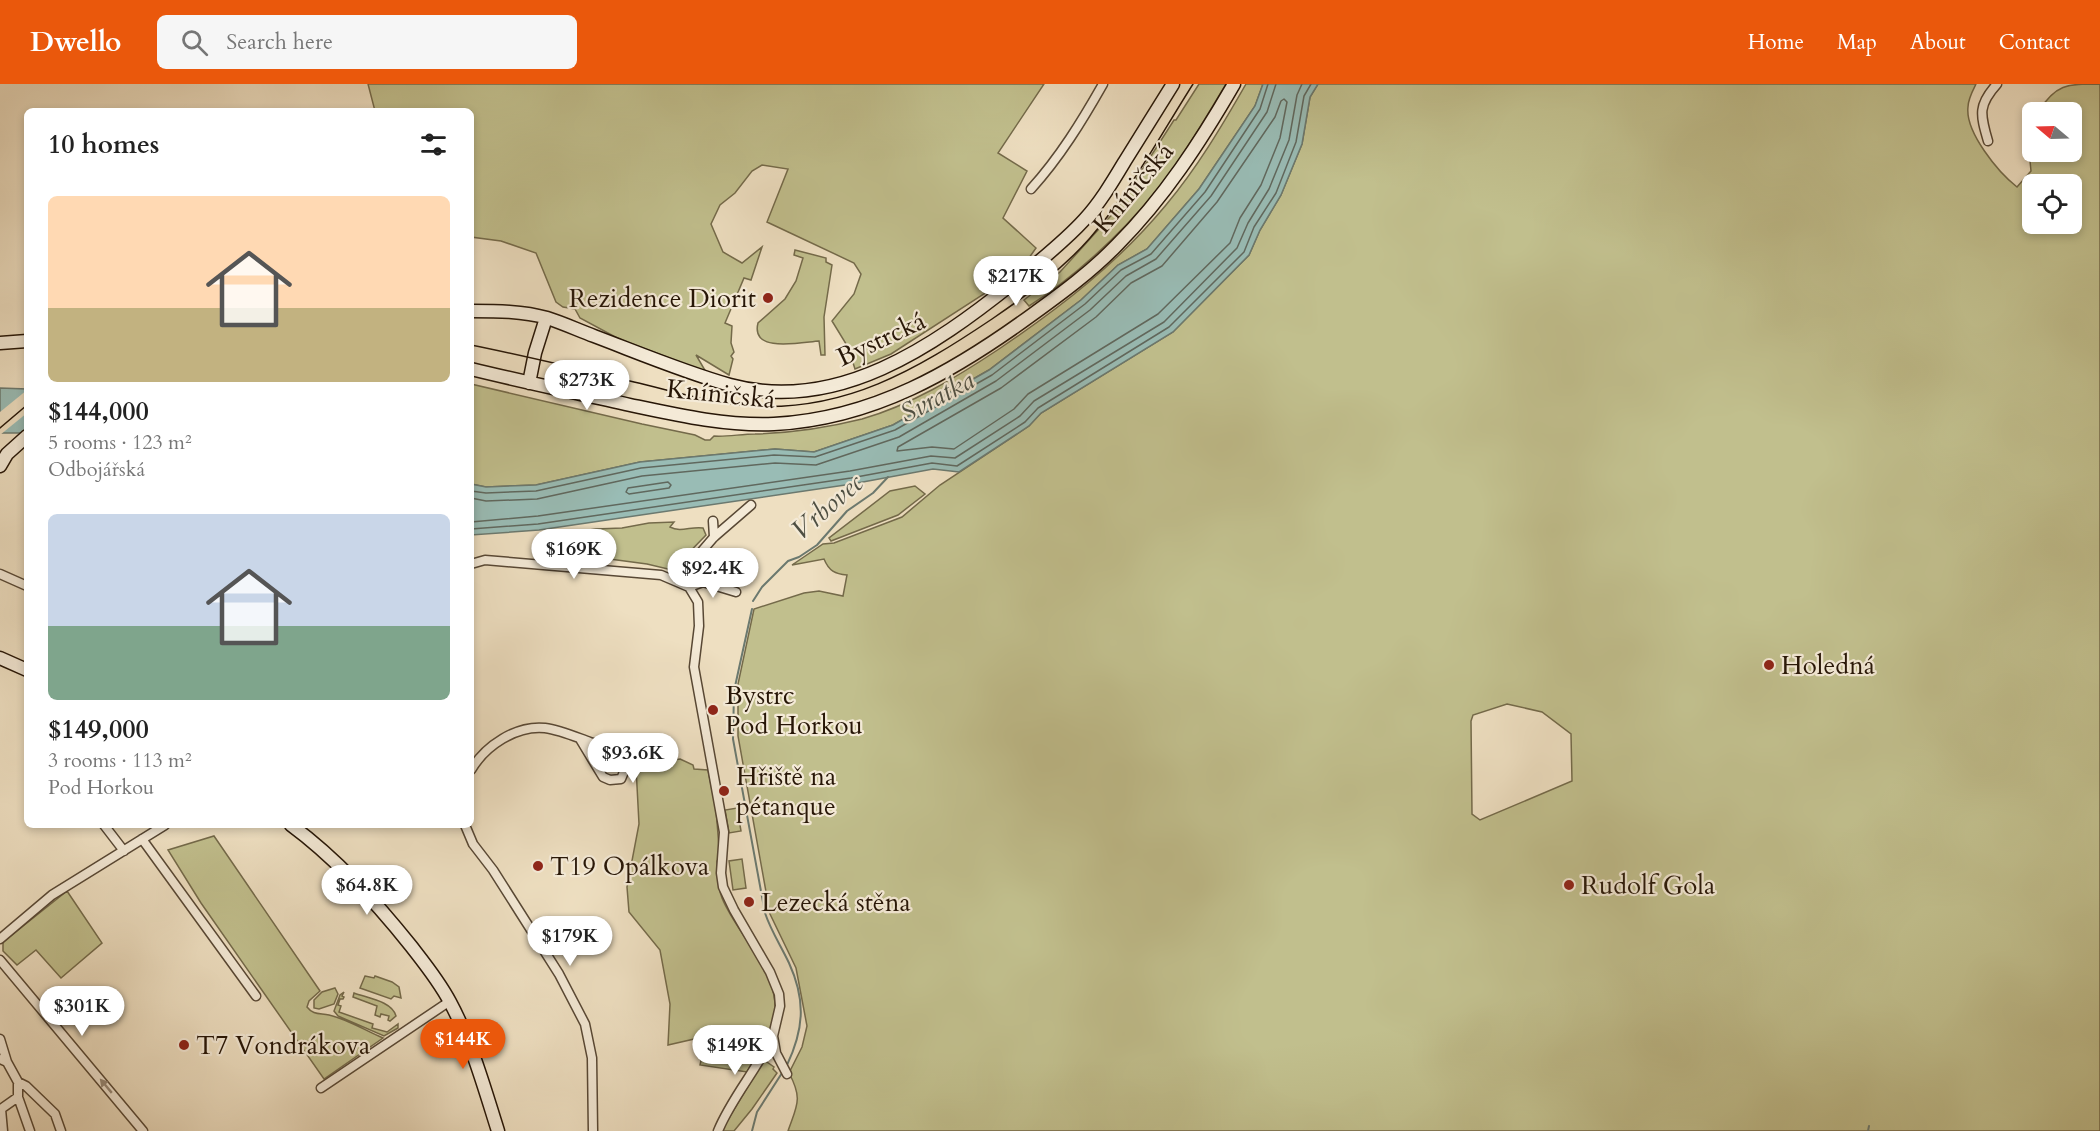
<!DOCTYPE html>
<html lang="en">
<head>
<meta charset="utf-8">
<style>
	:root { --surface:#fff; --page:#f6f6f6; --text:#222; --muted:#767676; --accent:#ea580c }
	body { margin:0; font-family:Cardo,serif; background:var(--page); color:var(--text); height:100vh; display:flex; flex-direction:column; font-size:22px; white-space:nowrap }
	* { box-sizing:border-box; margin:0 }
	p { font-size:20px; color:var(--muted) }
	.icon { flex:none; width:33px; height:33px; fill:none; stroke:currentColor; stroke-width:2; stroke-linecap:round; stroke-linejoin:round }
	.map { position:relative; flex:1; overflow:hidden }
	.details { position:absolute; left:24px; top:24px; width:450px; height:720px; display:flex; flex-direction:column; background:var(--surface); border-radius:9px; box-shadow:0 3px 9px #0003 }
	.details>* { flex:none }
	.needle { width:39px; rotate:289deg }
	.tools { position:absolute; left:2022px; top:18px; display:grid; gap:12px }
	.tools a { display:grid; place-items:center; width:60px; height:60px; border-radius:9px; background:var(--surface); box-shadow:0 3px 9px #0003; font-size:30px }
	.price { position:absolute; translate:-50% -51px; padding:0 14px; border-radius:21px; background:#fff; color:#222; font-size:20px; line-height:39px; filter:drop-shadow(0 2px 3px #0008) }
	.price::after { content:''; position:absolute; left:50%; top:36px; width:18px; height:14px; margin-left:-9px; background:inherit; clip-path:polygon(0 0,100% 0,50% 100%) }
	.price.active { background:var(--accent); color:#fff }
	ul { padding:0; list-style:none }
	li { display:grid; align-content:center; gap:12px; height:318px; padding:0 24px }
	li span { display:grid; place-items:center; height:186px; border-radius:9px; color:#555 }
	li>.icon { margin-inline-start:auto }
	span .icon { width:108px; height:108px; fill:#fffc; stroke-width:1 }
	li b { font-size:26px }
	h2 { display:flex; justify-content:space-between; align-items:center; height:72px; padding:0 24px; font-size:26px }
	header { display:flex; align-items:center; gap:36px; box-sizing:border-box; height:84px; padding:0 30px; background:var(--accent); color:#fff }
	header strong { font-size:28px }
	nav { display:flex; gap:33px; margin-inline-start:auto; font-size:21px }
	.search { width:420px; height:54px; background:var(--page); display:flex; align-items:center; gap:15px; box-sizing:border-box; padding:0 21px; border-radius:9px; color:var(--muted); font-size:22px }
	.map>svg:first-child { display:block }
	.green { fill:#c1bf8d; stroke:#746a4a; stroke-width:1.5; fill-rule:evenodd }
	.water { fill:#99bcb5; stroke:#6b796f; stroke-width:1.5 }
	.pier { fill:#eedfc1 }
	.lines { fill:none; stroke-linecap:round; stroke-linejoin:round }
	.shore { stroke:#60685e; stroke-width:1.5 }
	.stream { stroke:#6b796f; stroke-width:2 }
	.street-casing { stroke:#584835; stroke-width:11 }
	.secondary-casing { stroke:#261506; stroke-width:15 }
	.street { stroke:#f4ead7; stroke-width:8 }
	.secondary { stroke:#f4ead7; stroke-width:12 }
	.tram { stroke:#261506; stroke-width:1.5 }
	.oneway { fill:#978a79 }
	.poi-dot { fill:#8f2418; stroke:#f4ead7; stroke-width:2 }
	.labels { text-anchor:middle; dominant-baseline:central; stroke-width:4.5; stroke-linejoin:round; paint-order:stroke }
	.street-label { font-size:26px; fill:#261506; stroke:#f4ead7 }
	.poi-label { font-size:26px; fill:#261506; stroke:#f4ead7; text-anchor:start }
	.water-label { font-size:27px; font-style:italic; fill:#4e4f43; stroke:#f4ead7 }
</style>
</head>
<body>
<header>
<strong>Dwello</strong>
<div class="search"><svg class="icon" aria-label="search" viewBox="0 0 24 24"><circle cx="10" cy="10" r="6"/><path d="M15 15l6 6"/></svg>Search here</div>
<nav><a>Home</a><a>Map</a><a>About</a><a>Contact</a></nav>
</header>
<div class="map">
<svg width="2100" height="1047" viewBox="0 0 2100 1047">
	<rect width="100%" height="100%" fill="#eedfc1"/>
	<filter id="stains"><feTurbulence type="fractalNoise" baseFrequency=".00333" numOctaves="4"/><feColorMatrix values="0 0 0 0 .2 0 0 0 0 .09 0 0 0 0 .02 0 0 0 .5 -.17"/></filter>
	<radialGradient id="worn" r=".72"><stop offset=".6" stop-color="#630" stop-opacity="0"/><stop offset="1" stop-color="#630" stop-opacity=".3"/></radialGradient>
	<path class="green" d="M368 0H1044L998 69 1027 87 1003 134 1036 164 1024 181 987 208 891 270 855 285 848 263 832 237 854 210 861 190 854 179 767 138 788 85 762 81 752 87 735 109 720 121 711 140 723 168 742 179 762 163 751 196 744 194 725 239 732 242 731 259 734 268 731 272 733 275 729 291 696 271 706 288 619 255 580 234 575 225 563 223 556 218 536 169 501 157 471 153V27H375Z
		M1199 0H1226C1203 38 1181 77 1152 112 1120 151 1072 195 1029 222L1024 216 1060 188 1117 125 1174 36H1176Z
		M1246 0H1263L1255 22 1199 105 1147 165 1118 181 1081 216 989 286 893 341 814 368 775 365 640 378 536 401 486 403 471 400V300L642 340 695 351 705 356H710L714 352C727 353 741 350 755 350 791 349 826 344 862 335 911 321 957 293 999 265 1061 223 1118 179 1166 121 1197 84 1222 42 1246 0Z
		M1318 0H1976C1973 6 1968 15 1968 23 1965 48 1998 88 2017 103L2031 87 2027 47 2032 37V68H2072V28H2038C2056 0 2066 0 2100 0V1047H788C797 1021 803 1015 789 989L802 963 807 942 796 884 770 830 738 652V600L754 525 804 509 819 507 843 512 847 491C835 490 829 487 824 475L792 481 823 460 834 459 902 433 940 401 1029 342 1041 329 1173 248 1249 171 1260 146 1281 111 1302 60 1310 13ZM2032 100H2072V140H2032ZM1507 620 1542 628 1571 650 1572 697 1480 736 1472 730 1471 637 1473 631Z
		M795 166 826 174V178L832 181 824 233 825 271H821L819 257C803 258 750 270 758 239L785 215 796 197 803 174 794 171Z
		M915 402 925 410 898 431 831 457 829 454 890 407Z
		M674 438 670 443C681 449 691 442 703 444L706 451 672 486 647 480 602 474 545 470 540 465V456L554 451 596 445 622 444 649 439Z
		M680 675 693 681 694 685 708 686 716 725 720 776 717 777C718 789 717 802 722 814 739 856 788 893 772 944 766 961 754 974 747 988L700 981 704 964 703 953 668 961 670 920 660 866 629 828 627 803 639 740 636 683 652 685 650 677 660 678Z
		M737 724 741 747 729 749 725 726Z
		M214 752 320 907 309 917 307 923C313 931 320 929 329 931 347 935 366 947 383 954L324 995 201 819 168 766Z
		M742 775 746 804 733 806 729 777Z
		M67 807 102 859 61 894 36 866 17 881 3 867V858Z
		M365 892 374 894 375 892 392 898 399 903 401 914 394 912 391 915 360 904Z
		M335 904 338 910 334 920 319 925 314 924V916L322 908Z
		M344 908 342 912 344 913 343 915H340L338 921 341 922 339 928 373 940 372 944 387 948 398 940V944L384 952 338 932 334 927 340 911Z
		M354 909C367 914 392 917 396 932L390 937 388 936 389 932 381 930 380 933 375 931 377 922 353 913Z
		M764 976 774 983 773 985 777 989 752 1025 734 1047H721Z"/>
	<path class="water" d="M1263 0H1318L1310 13 1302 60 1281 111 1260 146 1249 171 1173 248 1041 329 1029 342 959 388 933 385 852 400 539 446 471 451V400L486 403 536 401 640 378 775 365 814 368 893 341 989 286 1081 216 1118 181 1147 165 1199 105 1255 22Z
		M0 304 27 305V349H0Z"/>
	<path class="pier" d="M27 306V329L0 351V328Z"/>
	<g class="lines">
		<path class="shore" d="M1284 15 1287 18 1280 54 1261 101 1240 134 1230 159 1158 230 1028 310 1014 325 954 365 932 363 897 367 898 363 1001 304 1096 233 1131 199 1162 182 1217 118 1275 33 1281 17Z
			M668 398 671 401 669 404 629 410 626 408 628 404Z
			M471 407 486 409 536 407 641 384 774 371 815 373 895 346 992 291 1085 220 1121 186 1151 170 1205 108 1260 25 1268 0
			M471 414 486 417 537 415 642 392 775 379 816 381 899 353 996 297 1090 226 1126 192 1156 175 1211 112 1267 28 1276 0
			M471 438 538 432 850 387 931 372 955 374 1020 332 1034 317 1164 238 1237 164 1248 139 1269 105 1289 56 1297 11 1302 0
			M471 445 538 440 851 394 932 379 957 382 1025 338 1038 324 1169 243 1244 168 1254 143 1276 109 1296 58 1304 12 1311 0"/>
		<path class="stream" d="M753 517 762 503 788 477 799 473 817 461 847 427 873 409 888 393
			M752 525 734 607 733 655 765 829C771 847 781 862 789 879 806 916 804 945 787 981
			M752 1047 757 1028 782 989
			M1868 1047 1869 1042"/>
		<defs>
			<path id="street" d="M1988 57C1980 30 1978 21 1997 0
				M1031 105C1060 73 1082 37 1103 0
				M713 437 714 453
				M471 480 485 476 661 491 689 503 698 518 699 542 694 583 724 748 721 789 723 803 734 826 770 888 779 910 780 922 773 952 776 969 787 990
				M0 490 27 502
				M677 496 714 453 751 421
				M689 503 703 498 736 508
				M471 686C485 662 516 641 545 644 560 646 576 653 590 658 606 663 620 666 626 683L621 695 610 696 603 693 580 655
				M104 741 124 767
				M465 741 473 760 493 786 559 890 585 940 592 974 593 1047
				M142 755 256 912
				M0 855 52 811 165 741
				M0 876 143 1047
				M0 955 7 978
				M0 975 7 978 18 998 26 1002 55 1030 61 1047
				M18 998V1013L30 1047
				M321 1004 450 917
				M3 1047 1 1025 18 1013
				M718 1047C732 1013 757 986 772 953"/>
			<path id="secondary" d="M471 227C496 227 523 227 547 234 563 239 578 246 594 252 639 269 684 288 730 301 837 330 934 262 1013 199 1037 179 1063 159 1084 136 1100 119 1113 97 1125 77 1141 51 1157 26 1173 0
				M0 259 27 257
				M471 285C524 298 577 309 630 321 677 331 725 342 774 340 873 335 955 287 1033 230 1062 209 1092 187 1117 161 1164 114 1201 57 1234 0
				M529 299 535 269 546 234
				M0 382 7 370 27 352
				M0 574 27 586
				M291 741C337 775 375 817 411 862 425 880 439 897 450 918 472 959 484 1003 498 1047"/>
		</defs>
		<use href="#street" class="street-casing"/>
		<use href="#secondary" class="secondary-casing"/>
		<use href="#street" class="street"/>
		<use href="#secondary" class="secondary"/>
		<path class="tram" d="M471 261C526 272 580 285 634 298 673 307 711 319 750 322 845 328 916 286 992 235 1027 211 1062 186 1090 154 1130 108 1160 52 1193 0
			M0 344 27 321"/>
	</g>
	<defs><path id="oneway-solid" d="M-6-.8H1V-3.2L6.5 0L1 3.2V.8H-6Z" transform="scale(1.5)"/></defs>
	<use class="oneway" href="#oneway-solid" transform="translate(106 1002) rotate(-130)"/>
	<g class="poi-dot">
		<circle cx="768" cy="214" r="6"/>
		<circle cx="1769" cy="581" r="6"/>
		<circle cx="713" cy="626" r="6"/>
		<circle cx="724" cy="707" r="6"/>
		<circle cx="538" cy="782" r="6"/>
		<circle cx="1569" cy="801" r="6"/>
		<circle cx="749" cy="818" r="6"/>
		<circle cx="184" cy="961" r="6"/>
	</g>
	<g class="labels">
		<g class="street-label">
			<text transform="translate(1133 104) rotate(-50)">Kníničská</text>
			<text transform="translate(881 255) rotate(-25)">Bystrcká</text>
			<text transform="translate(721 310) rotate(6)">Kníničská</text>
		</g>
		<g class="poi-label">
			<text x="756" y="214" text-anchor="end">Rezidence Diorit</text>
			<text x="1781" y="581">Holedná</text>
			<text x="725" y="611">Bystrc<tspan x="725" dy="30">Pod Horkou</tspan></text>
			<text x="736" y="692">Hřiště na<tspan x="736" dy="30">pétanque</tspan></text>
			<text x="550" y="782">T19 Opálkova</text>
			<text x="1581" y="801">Rudolf Gola</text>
			<text x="761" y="818">Lezecká stěna</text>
			<text x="196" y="961">T7 Vondrákova</text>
		</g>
		<g class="water-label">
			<text transform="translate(937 313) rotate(-28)">Svratka</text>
			<text transform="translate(827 423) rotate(-41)">Vrbovec</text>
		</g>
	</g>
	<rect width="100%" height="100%" filter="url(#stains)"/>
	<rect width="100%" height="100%" fill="url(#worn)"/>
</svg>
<div class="tools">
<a><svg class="needle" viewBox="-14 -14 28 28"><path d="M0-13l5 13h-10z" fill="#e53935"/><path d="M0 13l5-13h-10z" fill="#767676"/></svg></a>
<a><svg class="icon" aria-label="locate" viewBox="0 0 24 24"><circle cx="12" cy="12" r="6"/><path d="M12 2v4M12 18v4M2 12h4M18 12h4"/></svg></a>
</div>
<b class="price" style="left:1016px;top:223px">$217K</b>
<b class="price" style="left:587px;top:327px">$273K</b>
<b class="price" style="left:574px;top:496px">$169K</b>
<b class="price" style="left:713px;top:515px">$92.4K</b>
<b class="price" style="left:633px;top:700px">$93.6K</b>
<b class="price" style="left:367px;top:832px">$64.8K</b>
<b class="price" style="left:570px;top:883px">$179K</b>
<b class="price" style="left:82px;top:953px">$301K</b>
<b class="price active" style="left:463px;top:986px">$144K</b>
<b class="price" style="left:735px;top:992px">$149K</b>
<section class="details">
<h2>10 homes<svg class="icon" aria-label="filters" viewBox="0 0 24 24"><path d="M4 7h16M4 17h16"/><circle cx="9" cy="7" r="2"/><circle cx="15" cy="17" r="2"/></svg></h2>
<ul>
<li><span style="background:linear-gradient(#ffd9b3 60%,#c2b280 0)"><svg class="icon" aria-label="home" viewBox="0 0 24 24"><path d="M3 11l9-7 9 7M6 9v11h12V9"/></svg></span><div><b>$144,000</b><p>5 rooms · 123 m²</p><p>Odbojářská</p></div></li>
<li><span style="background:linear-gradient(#c9d6e8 60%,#7fa58c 0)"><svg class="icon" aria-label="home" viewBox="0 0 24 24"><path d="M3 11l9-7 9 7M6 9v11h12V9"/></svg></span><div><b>$149,000</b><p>3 rooms · 113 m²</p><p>Pod Horkou</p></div></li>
</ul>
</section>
</div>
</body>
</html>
